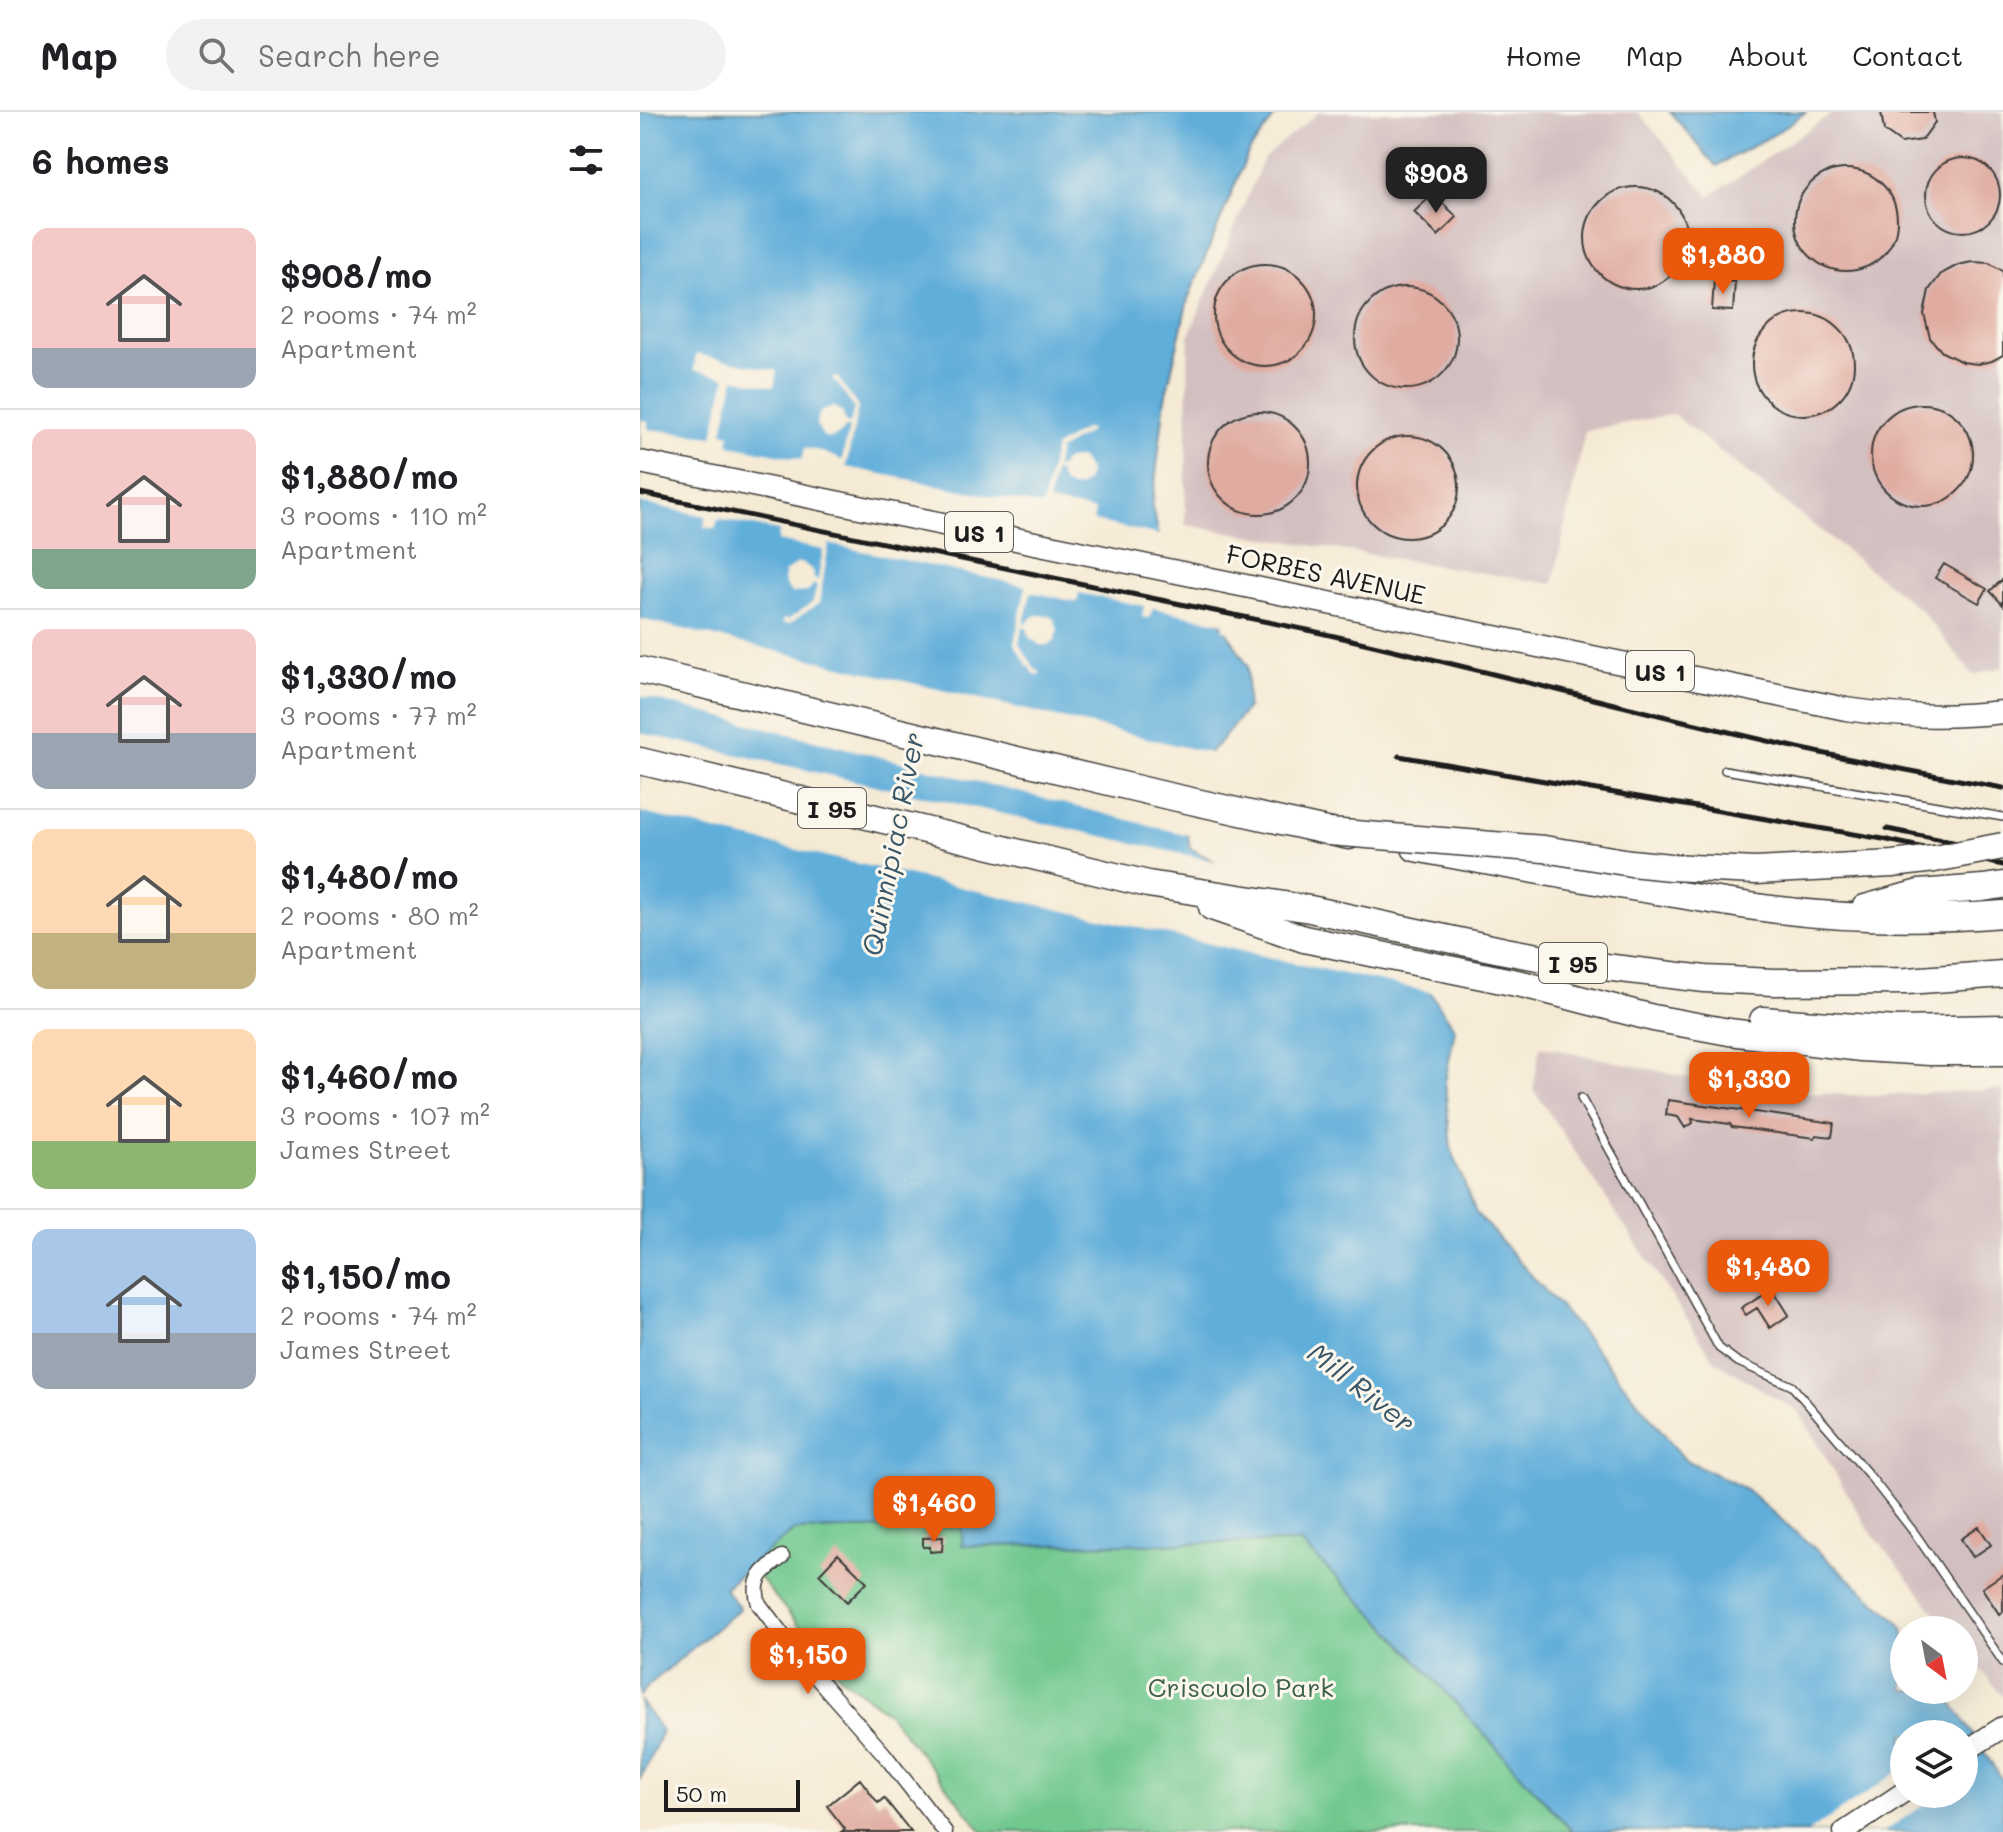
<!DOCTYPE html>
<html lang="en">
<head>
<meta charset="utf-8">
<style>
	:root { --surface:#fff; --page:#f2f2f2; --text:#202124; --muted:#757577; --line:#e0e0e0; --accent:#ea580c }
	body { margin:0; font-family:Mali,sans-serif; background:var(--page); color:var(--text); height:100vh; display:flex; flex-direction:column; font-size:30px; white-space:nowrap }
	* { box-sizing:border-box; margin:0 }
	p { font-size:26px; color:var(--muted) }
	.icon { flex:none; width:44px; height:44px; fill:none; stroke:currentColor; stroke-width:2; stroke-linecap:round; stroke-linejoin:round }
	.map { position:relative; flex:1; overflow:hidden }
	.panel { display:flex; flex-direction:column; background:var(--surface); width:640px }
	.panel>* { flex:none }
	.needle { width:52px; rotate:148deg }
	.fabs { position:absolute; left:1250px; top:1504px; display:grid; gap:16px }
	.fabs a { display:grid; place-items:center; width:88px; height:88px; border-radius:50%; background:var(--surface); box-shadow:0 8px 32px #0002; font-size:40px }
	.scale { position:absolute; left:24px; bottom:20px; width:136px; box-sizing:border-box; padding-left:8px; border:4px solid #1c1c1c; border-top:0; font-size:22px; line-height:28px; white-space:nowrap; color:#1c1c1c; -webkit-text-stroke:6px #fbf7ec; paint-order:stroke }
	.price { position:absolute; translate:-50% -68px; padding:0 18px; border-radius:16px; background:var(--accent); color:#fff; font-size:26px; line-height:52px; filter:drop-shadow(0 2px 4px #0008) }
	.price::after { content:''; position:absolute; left:50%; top:48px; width:24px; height:18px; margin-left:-12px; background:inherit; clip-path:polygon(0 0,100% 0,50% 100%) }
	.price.active { background:#222; color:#fff }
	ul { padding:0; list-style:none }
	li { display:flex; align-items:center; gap:24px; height:200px; padding:0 32px }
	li+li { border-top:2px solid var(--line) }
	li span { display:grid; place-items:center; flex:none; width:224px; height:160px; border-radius:16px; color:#555 }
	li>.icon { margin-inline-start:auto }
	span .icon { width:96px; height:96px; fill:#fffc; stroke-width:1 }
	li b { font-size:34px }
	h2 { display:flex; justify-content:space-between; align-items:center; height:96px; padding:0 32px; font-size:34px }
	header { display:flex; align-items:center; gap:48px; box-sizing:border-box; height:112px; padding:0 40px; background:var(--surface); border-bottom:2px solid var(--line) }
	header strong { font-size:38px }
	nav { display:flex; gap:44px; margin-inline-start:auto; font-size:28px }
	.search { width:560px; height:72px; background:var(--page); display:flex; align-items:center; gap:20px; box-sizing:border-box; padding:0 28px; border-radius:44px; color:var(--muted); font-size:30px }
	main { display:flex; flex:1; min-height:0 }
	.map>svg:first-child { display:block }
	.industrial { fill:#d2bfc0 }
	.green { fill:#6fc88f; stroke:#467256; stroke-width:2 }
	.water { fill:#61aeda; stroke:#3e657b; stroke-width:2; fill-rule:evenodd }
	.pier { fill:#f5ead4 }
	.building { fill:#e0aca1 }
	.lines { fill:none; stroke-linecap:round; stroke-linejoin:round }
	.service-casing { stroke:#3d3b38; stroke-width:10 }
	.minor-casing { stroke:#3d3b38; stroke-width:17 }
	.secondary-casing { stroke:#3d3b38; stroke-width:23 }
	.primary-casing { stroke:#3d3b38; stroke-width:25 }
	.motorway-casing { stroke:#3d3b38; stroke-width:29 }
	.service { stroke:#fff; stroke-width:7 }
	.minor { stroke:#fff; stroke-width:14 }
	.secondary { stroke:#fff; stroke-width:20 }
	.primary { stroke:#fff; stroke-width:22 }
	.motorway { stroke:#fff; stroke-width:26 }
	.rail { stroke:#1c1c1c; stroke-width:5 }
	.motorway-bridge-casing { stroke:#3d3b38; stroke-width:29; stroke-linecap:butt }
	.motorway-bridge { stroke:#fff; stroke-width:26 }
	.labels { text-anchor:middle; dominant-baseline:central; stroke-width:6; stroke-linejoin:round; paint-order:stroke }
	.shield { fill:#fbf7ec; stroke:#5f5e5a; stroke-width:2 }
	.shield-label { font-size:24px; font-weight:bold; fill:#1c1c1c }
	.street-label { font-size:26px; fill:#1c1c1c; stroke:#fbf7ec }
	.park-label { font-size:26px; fill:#3d614a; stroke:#fbf7ec }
	.water-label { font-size:28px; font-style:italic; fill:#385668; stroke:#fbf7ec }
</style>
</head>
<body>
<header>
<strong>Map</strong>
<div class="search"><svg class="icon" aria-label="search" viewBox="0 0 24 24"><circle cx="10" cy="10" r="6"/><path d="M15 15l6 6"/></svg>Search here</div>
<nav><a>Home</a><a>Map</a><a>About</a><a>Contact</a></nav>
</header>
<main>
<section class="panel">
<h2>6 homes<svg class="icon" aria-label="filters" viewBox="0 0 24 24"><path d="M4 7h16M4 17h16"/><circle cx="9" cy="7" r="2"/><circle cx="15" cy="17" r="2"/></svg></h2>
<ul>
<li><span style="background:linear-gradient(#f6c9c9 75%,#9aa5b1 0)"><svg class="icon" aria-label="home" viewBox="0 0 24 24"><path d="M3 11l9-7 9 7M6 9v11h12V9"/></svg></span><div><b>$908/mo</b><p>2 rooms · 74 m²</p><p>Apartment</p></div></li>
<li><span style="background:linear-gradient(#f6c9c9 75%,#7fa58c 0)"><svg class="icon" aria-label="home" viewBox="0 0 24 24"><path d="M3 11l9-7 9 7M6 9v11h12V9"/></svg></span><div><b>$1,880/mo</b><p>3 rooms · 110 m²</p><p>Apartment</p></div></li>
<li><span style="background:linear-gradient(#f6c9c9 65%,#9aa5b1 0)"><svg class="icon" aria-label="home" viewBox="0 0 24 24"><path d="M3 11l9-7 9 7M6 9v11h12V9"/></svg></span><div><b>$1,330/mo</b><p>3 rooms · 77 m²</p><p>Apartment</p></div></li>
<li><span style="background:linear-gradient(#ffd9b3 65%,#c2b280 0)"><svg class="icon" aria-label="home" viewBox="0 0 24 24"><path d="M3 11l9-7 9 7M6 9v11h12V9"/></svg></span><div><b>$1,480/mo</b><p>2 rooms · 80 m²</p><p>Apartment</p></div></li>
<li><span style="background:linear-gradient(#ffd9b3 70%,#8fb573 0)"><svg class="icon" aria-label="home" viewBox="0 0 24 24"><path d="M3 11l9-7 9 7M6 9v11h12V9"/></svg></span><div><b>$1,460/mo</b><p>3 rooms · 107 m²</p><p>James Street</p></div></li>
<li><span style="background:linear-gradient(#a9c7e8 65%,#9aa5b1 0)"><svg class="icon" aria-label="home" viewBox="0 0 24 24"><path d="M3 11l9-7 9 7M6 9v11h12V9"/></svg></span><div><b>$1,150/mo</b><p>2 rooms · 74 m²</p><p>James Street</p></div></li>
</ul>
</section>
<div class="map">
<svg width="1363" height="1720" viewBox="0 0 1363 1720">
	<rect width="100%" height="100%" fill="#fbf7ec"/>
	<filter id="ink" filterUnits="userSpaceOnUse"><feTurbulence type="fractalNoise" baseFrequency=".0125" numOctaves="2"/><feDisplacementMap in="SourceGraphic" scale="16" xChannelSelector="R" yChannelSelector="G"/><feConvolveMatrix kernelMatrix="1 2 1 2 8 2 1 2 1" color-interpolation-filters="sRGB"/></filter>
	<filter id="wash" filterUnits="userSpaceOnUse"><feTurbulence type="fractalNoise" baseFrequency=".006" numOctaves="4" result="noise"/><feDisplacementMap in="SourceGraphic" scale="32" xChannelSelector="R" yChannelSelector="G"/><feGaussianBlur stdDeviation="1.8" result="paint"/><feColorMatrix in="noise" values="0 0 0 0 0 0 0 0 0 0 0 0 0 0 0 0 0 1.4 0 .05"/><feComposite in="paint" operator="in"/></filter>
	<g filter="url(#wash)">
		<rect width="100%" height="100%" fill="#f5ead4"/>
		<path class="industrial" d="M679 0H998L1069 85 1194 0H1363V555L1333 563 1280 497 1033 302 945 319 913 472 545 413 549 223 624 46Z
			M900 934 1104 977 1228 984 1363 977V1585L1324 1536V1518H1309L1227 1415 1159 1300 1075 1249 893 977Z"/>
		<path class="green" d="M322 1415 323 1434 660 1430 744 1512 933 1720H343L247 1600 201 1565 110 1454 154 1418Z"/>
		<path class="water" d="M0 0H638L608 41 548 187 525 287 512 396 530 462 582 512 608 554 607 596 581 629 557 653 543 699 550 736 778 862 815 917 805 970 811 1036 836 1101 940 1218 1044 1347 1106 1377 1258 1509 1264 1518V1578H1304L1363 1669V1720H933L744 1512 660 1430 322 1434V1415L154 1418 84 1476 100 1496 9 1573 0 1584ZM1264 1622H1324V1682H1264Z
			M1030 0H1166L1133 23 1076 54Z
			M0 1589 22 1619 5 1658 0 1666Z"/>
		<path class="pier" d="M56 242 137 259 134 275 94 266 83 320 90 322 89 333 162 347 165 336 180 339 202 348 209 316H205L201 321 194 325 188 326 183 324 176 312 180 300 188 296 194 295 202 300 206 311 210 312 214 296 197 271 193 270 194 265 198 266 218 295 206 355 402 394 415 335 445 317H450L449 320 419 338 415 355 419 356 427 347 439 346 442 348 448 357 449 361 446 369 440 375 431 376 423 371 418 360 414 359 408 390 455 399 453 409 520 423V421L517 420 519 411H520L533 460 585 509 591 520 584 518V511L513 496 509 506 502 505 504 494 439 481 437 490 391 480 384 511H388L389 508 397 503 409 504 414 507 418 518 414 529 408 533H400L390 526 387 516 382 515 379 532 396 558 400 559 399 563 393 561 374 532 386 474 189 432 179 491 149 512 143 511V507L148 508 173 490 177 473 174 472 167 480 152 481 145 473 143 467 145 460 158 451 164 452 172 458 174 467 178 468 183 438 138 429 139 419 78 407 75 417 64 415 66 404 0 391 1 308 8 309V317L73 324 86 265 54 258Z
			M0 507 574 642 560 655 547 699 552 724 0 584Z
			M0 621 587 752 780 859 795 881 658 852 88 722 0 700Z
			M1264 1656V1682H1301L1243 1720H1168Z"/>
		<g id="blocks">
			<path class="building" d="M1241 0H1293L1295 10 1282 28 1261 31 1244 19Z
				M1286 83a37 37 0 1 1 74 0a37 37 0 1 1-74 0Z
				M1155 108a51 51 0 1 1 102 0a51 51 0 1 1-102 0Z
				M945 126a51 51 0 1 1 102 0a51 51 0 1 1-102 0Z
				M793 82 817 105 798 124 774 100Z
				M1332 150 1349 151 1363 159V243L1352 249 1338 252 1322 250 1302 240 1290 226 1284 202 1289 178 1301 162 1318 153Z
				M574 203a51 51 0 1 1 102 0a51 51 0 1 1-102 0Z
				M1074 168 1095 170 1093 199 1072 198Z
				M715 226a51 51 0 1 1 102 0a51 51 0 1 1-102 0Z
				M1112 252a51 51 0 1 1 102 0a51 51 0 1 1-102 0Z
				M1231 343a51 51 0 1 1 102 0a51 51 0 1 1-102 0Z
				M568 351a51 51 0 1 1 102 0a51 51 0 1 1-102 0Z
				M717 375a51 51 0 1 1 102 0a51 51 0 1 1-102 0Z
				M1304 452 1347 477 1339 491 1295 466Z
				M1363 467V493L1350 479Z
				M1028 988 1194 1011 1192 1025 1176 1023 1175 1026 1092 1015 1090 1012 1052 1007 1053 1011 1045 1016 1038 1005 1026 1003Z
				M1132 1176 1149 1203 1130 1216 1117 1196 1106 1203 1101 1196Z
				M1339 1415 1351 1433 1333 1445 1321 1427Z
				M303 1425 302 1439 290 1440V1435H283V1426Z
				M198 1442 227 1470 207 1490 179 1462Z
				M1363 1462V1499L1359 1502 1342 1476Z
				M220 1667 238 1691 244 1686 271 1720H201L205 1717 187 1694Z"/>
		</g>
	</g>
	<g filter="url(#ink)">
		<use href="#blocks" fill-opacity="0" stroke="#3d3b38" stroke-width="2"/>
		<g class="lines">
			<defs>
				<path id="service" d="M1085 658 1363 705
					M941 986 1079 1236 1098 1250 1152 1274 1229 1363 1276 1423 1363 1550"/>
				<path id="minor" d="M142 1445C123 1459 111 1467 119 1492L163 1550 244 1642 305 1720"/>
				<path id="secondary" d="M1324 1640 1363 1615
					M1204 1720 1264 1680"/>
				<path id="primary" d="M0 350 1206 597C1259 605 1309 606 1363 600"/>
				<path id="motorway" d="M0 558 524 683 709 724
					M0 649 508 772 670 797 865 839 931 851 1065 867 1134 870 1267 869 1363 862
					M775 736C855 751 936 766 1016 779 1054 785 1093 792 1131 797 1207 807 1287 808 1363 802
					M572 795 664 827 886 873 1013 906 1089 920 1221 936 1290 940H1363
					M1225 796 1279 781 1343 776 1363 773
					M1123 908 1256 918 1363 916"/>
			</defs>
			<use href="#service" class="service-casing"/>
			<use href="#minor" class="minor-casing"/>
			<use href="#secondary" class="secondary-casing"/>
			<use href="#primary" class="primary-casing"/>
			<use href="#motorway" class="motorway-casing"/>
			<use href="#service" class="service"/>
			<use href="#minor" class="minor"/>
			<use href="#secondary" class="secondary"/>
			<use href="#primary" class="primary"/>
			<use href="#motorway" class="motorway"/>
			<path class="rail" d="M0 381 672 519C838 556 1001 601 1167 638 1232 652 1297 664 1363 676
				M759 644 1243 727 1363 753
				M1247 717 1363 740"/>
			<defs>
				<path id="motorway-bridge" d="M689 720 904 737 991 751 1030 755 1116 759 1253 752 1294 747 1363 734"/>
			</defs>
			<use href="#motorway-bridge" class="motorway-bridge-casing"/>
			<use href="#motorway-bridge" class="motorway-bridge"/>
		</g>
	</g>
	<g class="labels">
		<g class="shield">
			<rect x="305" y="400" width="68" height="40" rx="6"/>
			<rect x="986" y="539" width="68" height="40" rx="6"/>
			<rect x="158" y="676" width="68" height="40" rx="6"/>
			<rect x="899" y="831" width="68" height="40" rx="6"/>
		</g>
		<g class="shield-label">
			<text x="339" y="420">US 1</text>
			<text x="1020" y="559">US 1</text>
			<text x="192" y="696">I 95</text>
			<text x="933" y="851">I 95</text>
		</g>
		<g class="street-label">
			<text transform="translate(686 462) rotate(12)">FORBES AVENUE</text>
		</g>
		<g class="park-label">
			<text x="601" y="1575">Criscuolo Park</text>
		</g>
		<g class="water-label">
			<text transform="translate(252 732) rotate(-79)">Quinnipiac River</text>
			<text transform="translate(722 1275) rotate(38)">Mill River</text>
		</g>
	</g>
</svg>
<div class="fabs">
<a><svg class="needle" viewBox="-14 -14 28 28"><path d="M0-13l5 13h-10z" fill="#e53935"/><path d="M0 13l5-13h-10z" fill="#757577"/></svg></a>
<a><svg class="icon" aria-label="layers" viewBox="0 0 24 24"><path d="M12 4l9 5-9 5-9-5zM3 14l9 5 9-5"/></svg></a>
</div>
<div class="scale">50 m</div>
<b class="price active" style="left:796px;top:103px">$908</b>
<b class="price" style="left:1083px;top:184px">$1,880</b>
<b class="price" style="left:1109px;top:1008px">$1,330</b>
<b class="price" style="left:1128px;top:1196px">$1,480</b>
<b class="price" style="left:294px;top:1432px">$1,460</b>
<b class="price" style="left:168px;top:1584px">$1,150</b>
</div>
</main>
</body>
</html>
